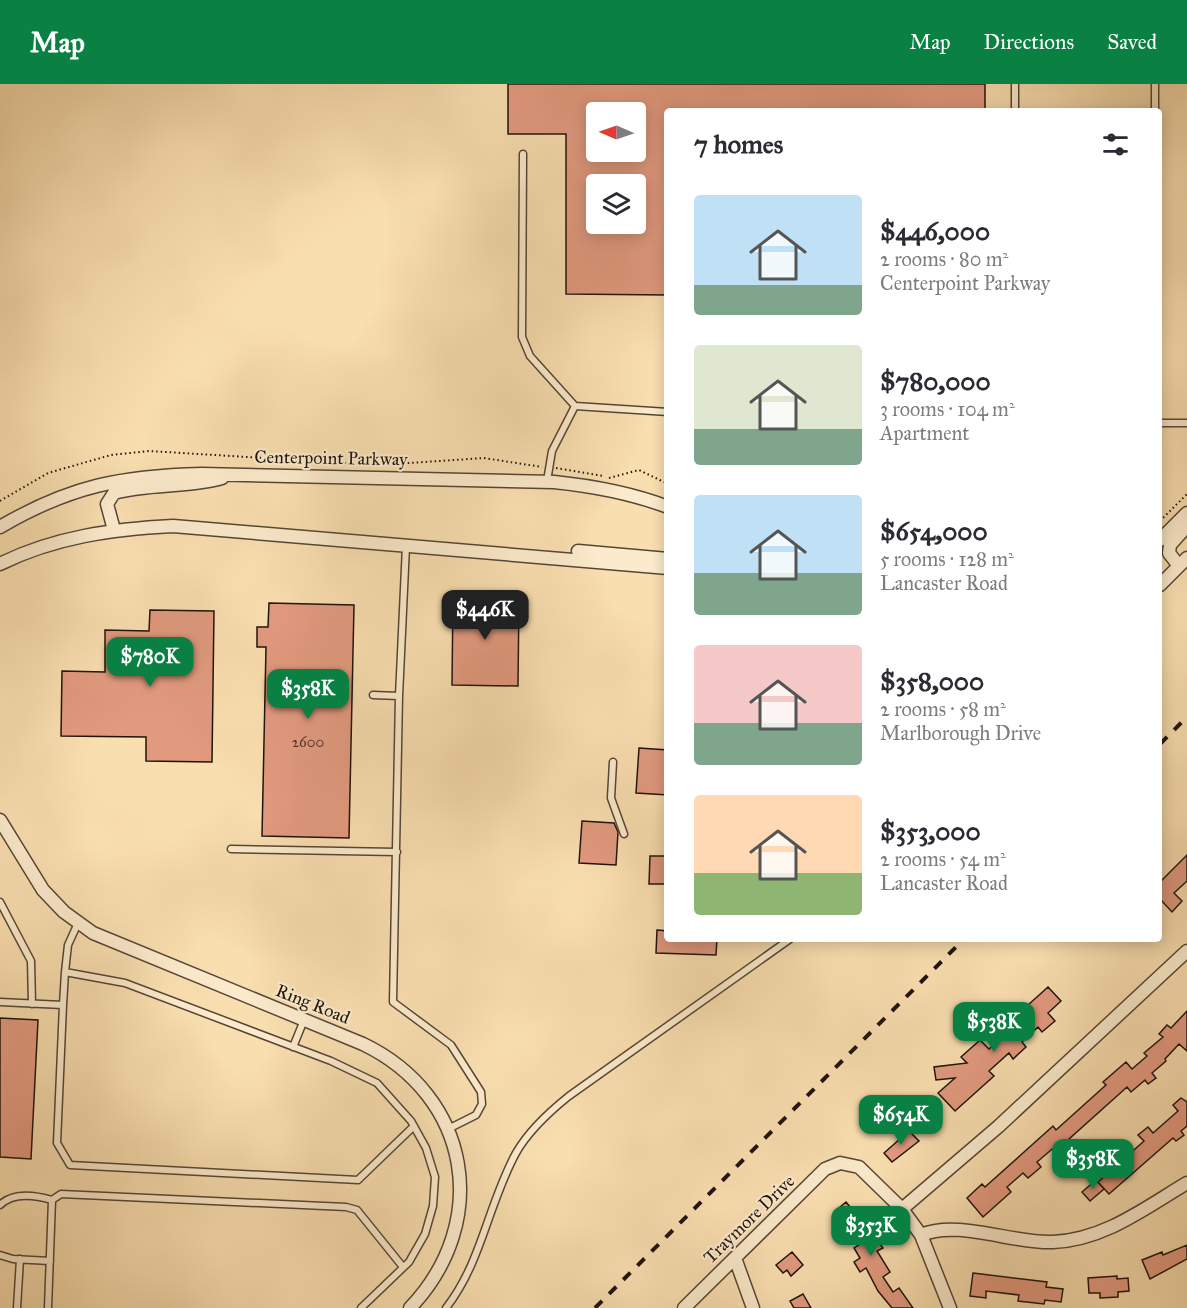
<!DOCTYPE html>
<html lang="en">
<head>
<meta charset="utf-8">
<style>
	:root { --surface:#fff; --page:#f7f7f7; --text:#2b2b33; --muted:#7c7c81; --accent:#0b8043 }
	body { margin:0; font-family:"IM FELL Great Primer",serif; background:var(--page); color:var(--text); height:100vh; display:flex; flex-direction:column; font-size:22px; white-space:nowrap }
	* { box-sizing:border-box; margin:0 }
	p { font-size:20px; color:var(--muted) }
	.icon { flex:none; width:33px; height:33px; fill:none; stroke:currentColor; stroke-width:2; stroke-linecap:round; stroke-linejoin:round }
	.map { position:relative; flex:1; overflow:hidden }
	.panel { position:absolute; left:664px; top:24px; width:498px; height:834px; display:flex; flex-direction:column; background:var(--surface); border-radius:6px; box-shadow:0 3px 15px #0003 }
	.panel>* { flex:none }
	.needle { width:39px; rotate:272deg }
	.fabs { position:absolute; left:586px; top:18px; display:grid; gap:12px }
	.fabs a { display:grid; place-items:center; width:60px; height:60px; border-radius:6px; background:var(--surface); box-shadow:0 3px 15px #0003; font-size:30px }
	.price { position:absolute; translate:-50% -51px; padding:0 14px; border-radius:12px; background:var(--accent); color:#fff; font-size:20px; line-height:39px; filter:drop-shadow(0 2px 3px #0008) }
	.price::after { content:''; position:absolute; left:50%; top:36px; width:18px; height:14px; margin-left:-9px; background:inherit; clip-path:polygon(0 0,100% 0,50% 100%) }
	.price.active { background:#222; color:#fff }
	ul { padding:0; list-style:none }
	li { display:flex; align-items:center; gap:18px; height:150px; padding:0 30px }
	li span { display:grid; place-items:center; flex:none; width:168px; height:120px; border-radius:6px; color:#555 }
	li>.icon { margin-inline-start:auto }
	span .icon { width:72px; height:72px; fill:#fffc; stroke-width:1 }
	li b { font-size:26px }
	h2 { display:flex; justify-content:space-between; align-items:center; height:72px; padding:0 30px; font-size:26px }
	header { display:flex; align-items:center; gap:36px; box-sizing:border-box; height:84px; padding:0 30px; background:var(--accent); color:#fff }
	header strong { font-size:28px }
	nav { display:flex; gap:33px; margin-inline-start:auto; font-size:21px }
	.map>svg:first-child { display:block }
	.building { fill:#e29a7f; stroke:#1f130d; stroke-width:1.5; fill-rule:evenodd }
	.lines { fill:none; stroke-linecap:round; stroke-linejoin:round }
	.service-casing { stroke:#564636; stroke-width:9 }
	.minor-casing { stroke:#564636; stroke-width:15 }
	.path { stroke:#1f130d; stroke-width:2; stroke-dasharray:1.5 3; stroke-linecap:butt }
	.service { stroke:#fbeacb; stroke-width:6 }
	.minor { stroke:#fbeacb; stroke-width:12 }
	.rail { stroke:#1f130d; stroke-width:4; stroke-dasharray:10 10; stroke-linecap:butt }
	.labels { text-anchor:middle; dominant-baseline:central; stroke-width:4.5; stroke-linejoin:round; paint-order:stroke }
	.number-label { font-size:15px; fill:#50352a }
	.street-label { font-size:18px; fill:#1f130d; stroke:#fbeacb }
</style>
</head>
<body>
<header>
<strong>Map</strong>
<nav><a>Map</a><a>Directions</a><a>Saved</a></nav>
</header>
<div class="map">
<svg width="1187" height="1224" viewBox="0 0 1187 1224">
	<rect width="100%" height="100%" fill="#f9deaf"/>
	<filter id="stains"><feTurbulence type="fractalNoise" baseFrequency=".00333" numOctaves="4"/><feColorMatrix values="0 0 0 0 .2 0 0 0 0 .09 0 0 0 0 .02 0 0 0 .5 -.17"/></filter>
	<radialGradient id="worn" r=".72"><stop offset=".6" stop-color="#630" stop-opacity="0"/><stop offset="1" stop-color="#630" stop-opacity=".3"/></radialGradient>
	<path class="building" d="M508 0H985V27H668V211L566 210V50H508ZM597 28H636V68H597ZM597 100H636V140H597Z
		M453 512 519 513 518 602 452 601Z
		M269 519 354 521 349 754 262 752 266 563H257V543H268Z
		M150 526 214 527 212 678 146 677V653L61 652 62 587 105 588V546L149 547Z
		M639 664 668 666V711L636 709Z
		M582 737 614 739 618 748 616 781 579 779Z
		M1187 771V797L1174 809 1182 817 1172 828 1160 815V798Z
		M650 772H668V800H649Z
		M657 846 668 847V855H717L716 871 656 869Z
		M1048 903 1061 917 1048 929 1055 937 1042 948 1038 943 1022 958 1026 963 1013 975 1009 969 989 987 994 992 955 1027 938 1009 955 994 936 996 934 983 967 979 961 973 980 956 989 965 1032 926 1028 921Z
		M1187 927V967L1179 960 1165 975 1166 977 1152 989 1156 994 1148 1000 1145 996 1131 1008 1127 1003 1060 1063 1058 1060 1037 1078 1041 1083 1028 1094 1023 1089 1007 1103 1011 1108 983 1133 967 1114 982 1100 985 1103 1053 1042 1056 1046 1106 1001 1103 998 1126 978 1132 985 1147 972 1144 969 1163 953 1159 950 1167 941 1171 944Z
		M0 934 38 936 31 1075 0 1073Z
		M1181 1014 1187 1018V1042L1181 1047 1184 1051 1176 1057 1173 1054 1109 1110 1098 1098 1144 1057 1138 1051 1148 1043 1153 1049 1178 1027 1173 1021Z
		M909 1047 919 1057 892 1078 884 1069Z
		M1096 1096 1104 1105 1090 1117 1082 1108Z
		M846 1118 883 1164 877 1167 890 1188 883 1193 893 1208 899 1204 913 1224H892L878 1207 866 1184 860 1188 854 1178 860 1174 854 1164 860 1160 834 1128Z
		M1187 1161V1175L1150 1195 1142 1176 1162 1168 1163 1171Z
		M792 1168 803 1181 791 1192 787 1186 783 1189 776 1181Z
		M973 1189 1047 1198 1046 1203 1063 1205 1061 1218 1045 1216 1044 1220 1018 1217 1019 1211 986 1207V1214L970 1212Z
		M1117 1192V1195L1128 1194 1129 1207 1118 1208V1213L1100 1214V1209H1089L1088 1194Z
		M803 1210 811 1224H794L790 1217Z"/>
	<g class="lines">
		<defs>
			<path id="service" d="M1015 0V27
				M1155 27V0
				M523 70 522 253 530 272 575 322
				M1160 339H1187
				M547 397 552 367 575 322 668 328
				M406 462 399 612 393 918 451 961 481 1008 482 1020 476 1031 448 1045
				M373 611 399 612
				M613 678 611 714 624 750
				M231 765 397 768
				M0 818 31 877 32 920
				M78 839 68 861 65 888 125 899 331 977 377 999 411 1037 426 1064 435 1093 433 1122 425 1150 409 1178 361 1224
				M0 918 63 921 65 888
				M63 921 57 1059 70 1081 358 1096 414 1042
				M293 963 304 936
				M0 1121C13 1108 35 1111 52 1116
				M0 1171 13 1175 50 1177
				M17 1224 20 1175
				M48 1224 52 1116 61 1110 346 1123 357 1126 403 1183
				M446 1224C482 1178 488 1120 516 1069 529 1046 549 1028 569 1012L790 855"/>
			<path id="minor" d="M0 443C70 402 121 392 202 390L554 398C593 402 631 409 668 423
				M114 446 107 420 114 409C150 399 187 404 222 394
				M1160 456 1187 429
				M578 467 668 475
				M0 480C54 453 113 445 173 442L668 484
				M1179 482 1169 469 1170 461 1187 442
				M1160 501 1187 474
				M0 736 43 806 64 828 93 849 363 960C471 1012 492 1138 410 1224
				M902 1125 999 1042 1187 867
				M921 1151C958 1135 1013 1160 1053 1158 1104 1156 1145 1124 1187 1099
				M735 1174 753 1224
				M684 1224 825 1085 840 1079 859 1083 902 1125 921 1151 950 1224"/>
		</defs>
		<use href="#service" class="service-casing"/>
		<use href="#minor" class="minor-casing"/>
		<path class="path" d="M556 384 604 392
			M609 394 639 386 668 400
			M0 417 48 389 111 371 149 367 379 381 484 374 542 383
			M1160 437 1187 410"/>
		<use href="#service" class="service"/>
		<use href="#minor" class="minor"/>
		<path class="rail" d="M1160 660 1187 633
			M595 1224 964 855"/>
	</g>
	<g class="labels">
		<g class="number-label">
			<text x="308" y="658">2600</text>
		</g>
		<g class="street-label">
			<text transform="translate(331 374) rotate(1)">Centerpoint Parkway</text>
			<text transform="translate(313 920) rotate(22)">Ring Road</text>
			<text transform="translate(749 1135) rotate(-44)">Traymore Drive</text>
		</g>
	</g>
	<rect width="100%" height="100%" filter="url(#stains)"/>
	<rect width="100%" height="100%" fill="url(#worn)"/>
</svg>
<div class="fabs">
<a><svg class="needle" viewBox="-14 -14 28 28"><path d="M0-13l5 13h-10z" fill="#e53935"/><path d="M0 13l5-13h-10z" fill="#7c7c81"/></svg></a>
<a><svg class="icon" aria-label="layers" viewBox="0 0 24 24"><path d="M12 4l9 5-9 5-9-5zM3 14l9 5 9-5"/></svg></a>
</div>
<b class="price active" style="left:485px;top:557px">$446K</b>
<b class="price" style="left:150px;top:604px">$780K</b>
<b class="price" style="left:308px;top:636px">$358K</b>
<b class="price" style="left:994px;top:969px">$538K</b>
<b class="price" style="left:901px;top:1062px">$654K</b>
<b class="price" style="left:1093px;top:1106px">$358K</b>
<b class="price" style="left:871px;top:1173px">$353K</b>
<section class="panel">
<h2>7 homes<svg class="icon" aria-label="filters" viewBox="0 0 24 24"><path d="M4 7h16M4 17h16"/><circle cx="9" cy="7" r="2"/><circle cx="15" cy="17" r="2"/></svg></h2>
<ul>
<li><span style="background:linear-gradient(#bfe0f5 75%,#7fa58c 0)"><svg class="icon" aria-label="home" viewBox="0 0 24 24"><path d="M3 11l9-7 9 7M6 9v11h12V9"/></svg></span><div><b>$446,000</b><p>2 rooms · 80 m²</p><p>Centerpoint Parkway</p></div></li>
<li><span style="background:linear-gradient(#dfe7d0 70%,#7fa58c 0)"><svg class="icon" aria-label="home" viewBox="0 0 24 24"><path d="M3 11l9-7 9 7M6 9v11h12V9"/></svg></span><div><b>$780,000</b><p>3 rooms · 104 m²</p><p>Apartment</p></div></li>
<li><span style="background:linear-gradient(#bfe0f5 65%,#7fa58c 0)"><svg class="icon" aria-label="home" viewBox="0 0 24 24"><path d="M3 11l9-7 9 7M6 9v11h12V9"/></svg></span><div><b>$654,000</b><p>5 rooms · 128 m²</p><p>Lancaster Road</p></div></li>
<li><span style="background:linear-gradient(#f6c9c9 65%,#7fa58c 0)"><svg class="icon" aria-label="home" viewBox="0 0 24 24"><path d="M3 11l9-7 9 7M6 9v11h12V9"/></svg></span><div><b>$358,000</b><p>2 rooms · 58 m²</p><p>Marlborough Drive</p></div></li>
<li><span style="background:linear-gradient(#ffd9b3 65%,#8fb573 0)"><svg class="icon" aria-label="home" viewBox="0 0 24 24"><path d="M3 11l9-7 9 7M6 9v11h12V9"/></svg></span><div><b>$353,000</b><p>2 rooms · 54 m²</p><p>Lancaster Road</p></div></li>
</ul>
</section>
</div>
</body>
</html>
